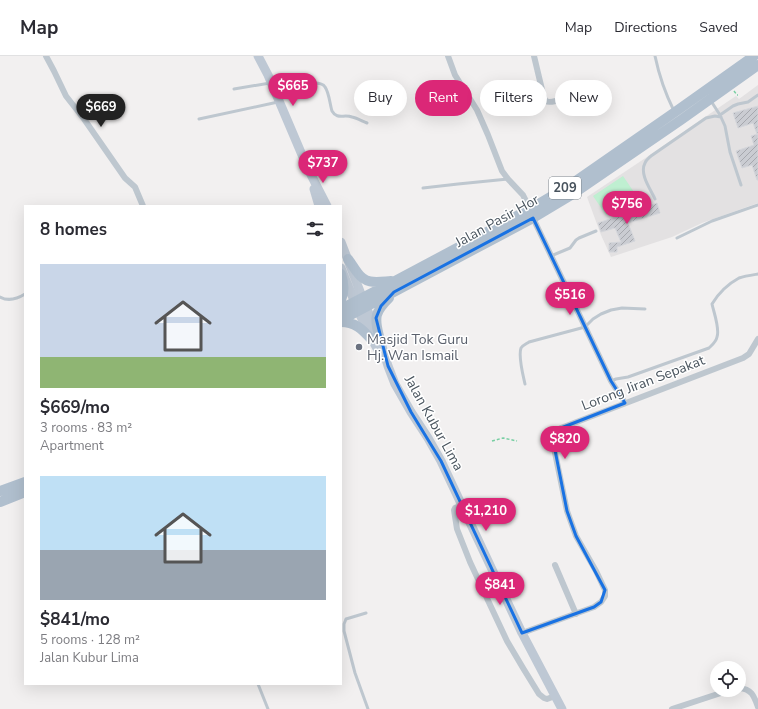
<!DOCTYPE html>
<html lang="en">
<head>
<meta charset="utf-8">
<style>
	:root { --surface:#fff; --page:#f2f2f3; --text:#2b2b33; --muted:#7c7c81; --line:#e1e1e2; --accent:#db2777 }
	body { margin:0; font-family:"Nunito Sans",sans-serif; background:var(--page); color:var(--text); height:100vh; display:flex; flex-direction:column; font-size:15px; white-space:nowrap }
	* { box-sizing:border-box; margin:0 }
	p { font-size:13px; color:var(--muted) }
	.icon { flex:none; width:22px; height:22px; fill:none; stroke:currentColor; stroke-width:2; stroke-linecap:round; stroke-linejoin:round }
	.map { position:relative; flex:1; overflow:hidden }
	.panel { position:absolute; left:24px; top:149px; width:318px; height:480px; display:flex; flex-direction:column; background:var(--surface); border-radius:0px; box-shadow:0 4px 16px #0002 }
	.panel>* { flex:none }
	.hud { position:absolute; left:354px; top:24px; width:344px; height:36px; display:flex; gap:8px }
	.fabs { position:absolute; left:710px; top:605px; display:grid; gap:8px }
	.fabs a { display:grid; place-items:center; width:36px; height:36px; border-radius:50%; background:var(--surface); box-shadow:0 4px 16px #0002; font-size:20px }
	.price { position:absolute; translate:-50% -34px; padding:0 9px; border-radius:14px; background:var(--accent); color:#fff; font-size:13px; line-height:26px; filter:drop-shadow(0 1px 2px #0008) }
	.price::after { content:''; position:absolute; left:50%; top:24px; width:12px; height:9px; margin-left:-6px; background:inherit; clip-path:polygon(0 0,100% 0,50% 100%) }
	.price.selected { background:#222; color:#fff }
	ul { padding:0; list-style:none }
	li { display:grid; align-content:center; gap:8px; height:212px; padding:0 16px }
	li span { display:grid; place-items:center; height:124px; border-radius:0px; color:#555 }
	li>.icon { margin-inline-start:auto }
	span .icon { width:72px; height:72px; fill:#fffc; stroke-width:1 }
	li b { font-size:17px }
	h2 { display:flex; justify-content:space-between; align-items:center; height:48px; padding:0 16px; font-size:17px }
	.tag { padding:0 14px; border-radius:18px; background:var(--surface); box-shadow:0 4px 16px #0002; font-size:14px; line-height:36px }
	.tag.selected { background:var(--accent); color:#fff }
	header { display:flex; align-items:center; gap:24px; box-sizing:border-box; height:56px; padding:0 20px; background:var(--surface); border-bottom:1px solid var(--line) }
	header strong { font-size:19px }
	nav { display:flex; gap:22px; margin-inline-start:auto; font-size:14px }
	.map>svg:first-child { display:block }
	.education { fill:#e3e1e2 }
	.pitch { fill:#bfefd1 }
	.building { fill:url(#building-hatch); stroke:#d4d6db }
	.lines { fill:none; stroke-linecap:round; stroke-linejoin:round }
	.path { stroke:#77cea2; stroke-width:1.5; stroke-dasharray:3 2; stroke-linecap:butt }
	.service { stroke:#bec7cf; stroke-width:3 }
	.minor { stroke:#bec7cf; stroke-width:6 }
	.secondary { stroke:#bec8d4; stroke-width:9 }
	.primary { stroke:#b0bfce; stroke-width:10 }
	.marked { fill:none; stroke:#1972e3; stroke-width:3; stroke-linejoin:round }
	.worship-dot { fill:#6b7280; stroke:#fff; stroke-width:1.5 }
	.labels { text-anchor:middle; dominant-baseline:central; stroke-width:3; stroke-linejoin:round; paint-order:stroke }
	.shield { fill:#fff; stroke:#7f878e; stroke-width:1 }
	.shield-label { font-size:13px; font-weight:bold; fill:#48535d }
	.street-label { font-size:14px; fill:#48535d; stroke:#fff }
	.worship-label { font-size:14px; fill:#5b616d; stroke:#fff; text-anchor:start }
</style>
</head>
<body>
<header>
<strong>Map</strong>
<nav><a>Map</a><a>Directions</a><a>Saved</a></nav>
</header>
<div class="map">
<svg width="758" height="653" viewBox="0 0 758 653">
	<defs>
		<pattern id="building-hatch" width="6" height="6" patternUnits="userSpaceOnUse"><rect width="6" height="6" fill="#caccd2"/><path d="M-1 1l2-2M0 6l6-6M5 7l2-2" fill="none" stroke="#a6a8ae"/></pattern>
	</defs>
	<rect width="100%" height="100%" fill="#f2f0f0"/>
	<path class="education" d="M758 29V147L702 167 672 181 611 201 601 179 587 141 641 105 727 46 736 40 739 43Z"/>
	<path class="pitch" d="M623 120 636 139 606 159 593 140Z"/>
	<path class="building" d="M758 50V78H757L753 67 738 72 733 57Z
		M758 78V124H757L752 109 742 112 736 95 754 89 751 80Z
		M657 147 660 157 628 167 635 185 617 191V196H609V187L621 186 615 172 601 176 598 167Z"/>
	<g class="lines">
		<path class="path" d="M734 35 737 39H738
			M492 385 503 382 517 385"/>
		<path class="service" d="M655 0C659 19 665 37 674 55
			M234 33 270 27
			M276 35C286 33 319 21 325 31 329 36 330 49 332 55 337 64 344 58 352 61 357 62 362 65 367 67
			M711 45 720 59 725 70 730 96 741 129
			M720 59 733 50 738 48 748 46 758 39
			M199 63 278 46
			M423 132 458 128 508 123
			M655 143C651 134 639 118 645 107 646 104 649 102 651 100L706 62 715 60 721 61
			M677 182 712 165 758 149
			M551 200 570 192 576 184 579 182 596 175
			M0 241C9 246 17 243 25 238
			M611 325 616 323 628 321 709 292C712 289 716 286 717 281 720 273 714 257 712 248 718 238 728 228 739 222 745 220 752 219 758 218
			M525 328C523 319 518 300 521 292 523 289 526 288 529 286L585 271 593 263 601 258 611 254 622 252 645 253
			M366 557 346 563 344 568V575L355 617 368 653
			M258 628 268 653"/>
		<path class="minor" d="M46 0 54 15 66 40 84 63 125 122 135 131 143 150
			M448 0 455 19 477 54 488 79 502 115 508 123 523 139 530 153
			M534 0 544 42C545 43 545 44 546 45 550 48 566 42 571 41
			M533 162 611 325 625 347
			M462 449 455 452 454 454 457 473 470 506 507 585 523 612 539 638 544 642 547 643 555 640
			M555 509 576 558
			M522 577 594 551 601 546 605 540V534L596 515 576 480 567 455 554 392C553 382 553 378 561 372L743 302 749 298 758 283
			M739 632C752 633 754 640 758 651
			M672 653 730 634"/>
		<path class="secondary" d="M258 0 268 19 308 113 327 150
			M314 133 319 150
			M341 186 366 251 379 280 388 310 395 328 411 356 428 382 441 405 522 577 562 653
			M341 212C353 242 364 272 381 299"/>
		<path class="primary" d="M348 203C351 207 354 212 357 216 366 229 377 226 391 225
			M341 218C344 227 345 235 341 244
			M341 253 397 224 530 153 567 131 675 56 754 0
			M341 264 533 162 573 138 681 64 758 9
			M341 266C355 266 362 273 371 283
			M379 280C374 261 375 256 389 242
			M0 435 25 426
			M0 446 25 436"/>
	</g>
	<path class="marked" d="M533 162 611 325 625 347 561 372 553 384 567 455 576 480 605 534 601 546 594 551 522 577 441 405 411 356 388 310 376 262 381 250 394 236Z"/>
	<circle class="worship-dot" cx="359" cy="291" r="4"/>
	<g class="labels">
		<rect class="shield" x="549" y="121" width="32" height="22" rx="3"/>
		<g class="shield-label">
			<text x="565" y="132">209</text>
		</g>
		<g class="street-label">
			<text transform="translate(497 165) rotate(-29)">Jalan Pasir Hor</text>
			<text transform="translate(643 327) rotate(-21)">Lorong Jiran Sepakat</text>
			<text transform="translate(434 367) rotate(61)">Jalan Kubur Lima</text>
		</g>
		<g class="worship-label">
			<text x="367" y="283">Masjid Tok Guru<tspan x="367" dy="16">Hj. Wan Ismail</tspan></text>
		</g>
	</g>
</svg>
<div class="fabs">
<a><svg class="icon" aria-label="locate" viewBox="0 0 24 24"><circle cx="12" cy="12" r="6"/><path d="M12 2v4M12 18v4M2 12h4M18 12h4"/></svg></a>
</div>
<b class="price" style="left:293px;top:51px">$665</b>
<b class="price selected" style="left:101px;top:72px">$669</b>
<b class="price" style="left:323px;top:128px">$737</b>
<b class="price" style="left:627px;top:169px">$756</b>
<b class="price" style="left:570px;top:260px">$516</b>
<b class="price" style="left:565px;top:404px">$820</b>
<b class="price" style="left:486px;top:476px">$1,210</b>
<b class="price" style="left:500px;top:550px">$841</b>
<div class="hud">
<a class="tag">Buy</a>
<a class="tag selected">Rent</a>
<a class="tag">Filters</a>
<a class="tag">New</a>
</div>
<section class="panel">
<h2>8 homes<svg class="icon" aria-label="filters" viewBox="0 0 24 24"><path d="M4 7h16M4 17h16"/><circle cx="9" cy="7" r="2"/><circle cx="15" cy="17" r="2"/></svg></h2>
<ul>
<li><span style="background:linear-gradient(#c9d6e8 75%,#8fb573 0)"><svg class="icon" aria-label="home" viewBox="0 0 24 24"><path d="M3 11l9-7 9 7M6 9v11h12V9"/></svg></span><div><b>$669/mo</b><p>3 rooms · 83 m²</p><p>Apartment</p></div></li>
<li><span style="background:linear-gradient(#bfe0f5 60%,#9aa5b1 0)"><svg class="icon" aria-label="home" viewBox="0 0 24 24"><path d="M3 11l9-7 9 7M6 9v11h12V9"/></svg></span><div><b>$841/mo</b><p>5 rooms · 128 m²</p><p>Jalan Kubur Lima</p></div></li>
</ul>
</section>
</div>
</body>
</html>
